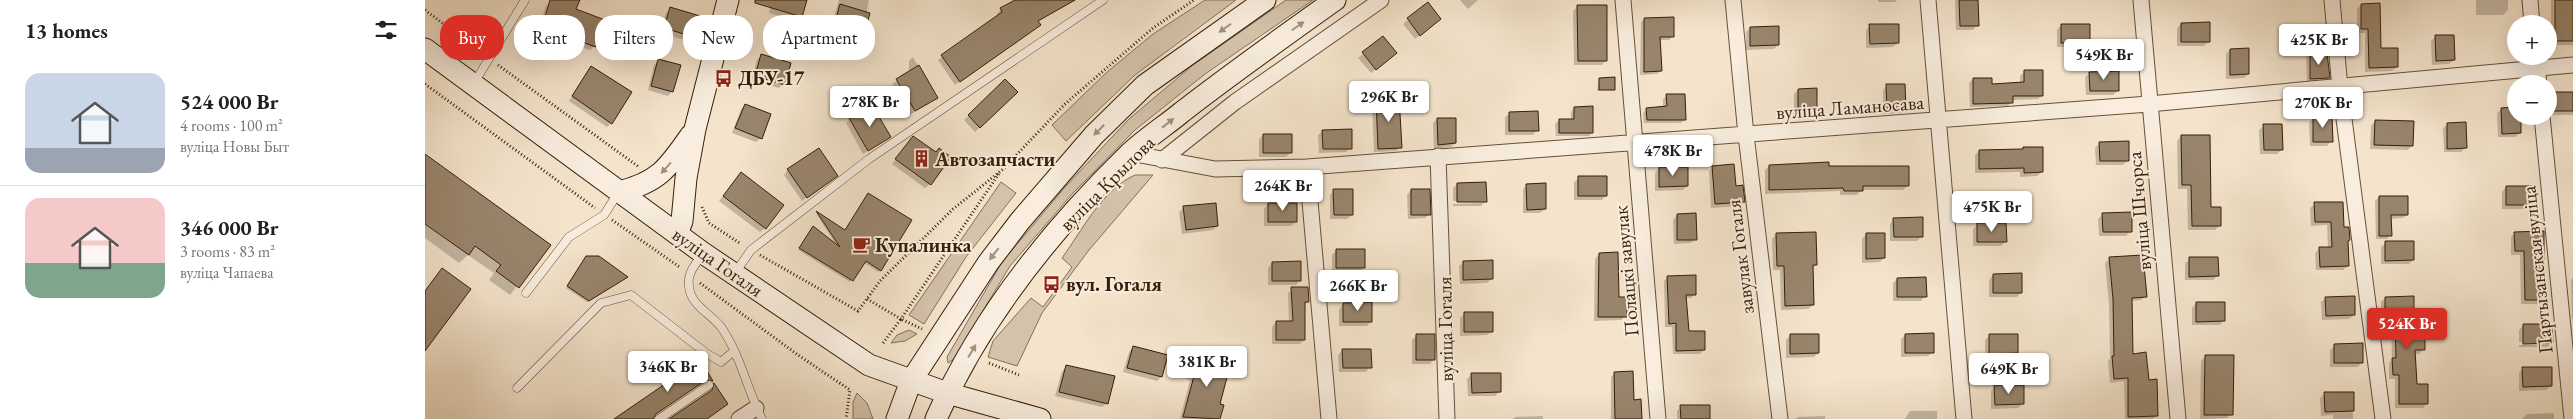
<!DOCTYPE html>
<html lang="en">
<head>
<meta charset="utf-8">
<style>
	:root { --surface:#fff; --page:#f2f2f2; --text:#202124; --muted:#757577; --line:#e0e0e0; --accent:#d93025 }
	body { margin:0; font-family:"EB Garamond",serif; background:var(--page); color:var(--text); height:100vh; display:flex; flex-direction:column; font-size:19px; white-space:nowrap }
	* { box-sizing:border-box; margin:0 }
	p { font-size:16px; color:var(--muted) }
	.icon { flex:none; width:28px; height:28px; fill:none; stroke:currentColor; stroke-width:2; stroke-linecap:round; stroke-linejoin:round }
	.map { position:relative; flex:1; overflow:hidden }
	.sheet { display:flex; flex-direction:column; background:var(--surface); width:425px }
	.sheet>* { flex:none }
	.top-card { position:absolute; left:15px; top:15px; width:475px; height:45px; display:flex; gap:10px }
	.controls { position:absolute; left:2082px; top:15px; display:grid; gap:10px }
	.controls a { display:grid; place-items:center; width:50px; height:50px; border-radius:50%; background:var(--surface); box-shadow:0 5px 20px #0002; font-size:25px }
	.price { position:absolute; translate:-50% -42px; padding:0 11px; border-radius:5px; background:#fff; color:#222; font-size:16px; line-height:32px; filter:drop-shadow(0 1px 2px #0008) }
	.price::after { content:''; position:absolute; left:50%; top:30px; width:15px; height:11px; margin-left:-8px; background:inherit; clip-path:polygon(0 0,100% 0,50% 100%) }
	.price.selected { background:var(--accent); color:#fff }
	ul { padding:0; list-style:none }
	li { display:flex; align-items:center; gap:15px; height:125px; padding:0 25px }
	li+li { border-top:1px solid var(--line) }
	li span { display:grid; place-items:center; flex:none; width:140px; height:100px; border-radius:15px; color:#555 }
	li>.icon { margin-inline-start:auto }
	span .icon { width:60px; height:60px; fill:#fffc; stroke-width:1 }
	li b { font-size:21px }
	h2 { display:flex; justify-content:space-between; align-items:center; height:60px; padding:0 25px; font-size:21px }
	.chip { padding:0 18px; border-radius:20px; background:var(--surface); box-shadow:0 5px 20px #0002; font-size:18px; line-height:45px }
	.chip.selected { background:var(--accent); color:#fff }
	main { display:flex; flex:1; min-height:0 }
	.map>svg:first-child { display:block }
	.green { fill:#d4c2ab; stroke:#857059 }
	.shadow { fill:#0003 }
	.building { fill:#99856d; stroke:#361e07 }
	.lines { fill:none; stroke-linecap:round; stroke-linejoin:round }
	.lane-casing { stroke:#665038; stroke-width:9 }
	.street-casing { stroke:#665038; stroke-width:17 }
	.secondary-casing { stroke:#361e07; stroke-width:23 }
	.path { stroke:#361e07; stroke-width:3; stroke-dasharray:1 2.5; stroke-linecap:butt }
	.lane { stroke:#f8edde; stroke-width:8 }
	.street { stroke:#f8edde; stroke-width:15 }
	.secondary { stroke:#f8edde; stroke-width:21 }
	.oneway { fill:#a1907d }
	.labels { text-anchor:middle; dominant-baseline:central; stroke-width:4; stroke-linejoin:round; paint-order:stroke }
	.poi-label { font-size:20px; font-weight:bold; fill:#361e07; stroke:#f8edde; text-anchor:start }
	.street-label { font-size:20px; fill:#361e07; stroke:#f8edde }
</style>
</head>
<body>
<main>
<section class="sheet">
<h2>13 homes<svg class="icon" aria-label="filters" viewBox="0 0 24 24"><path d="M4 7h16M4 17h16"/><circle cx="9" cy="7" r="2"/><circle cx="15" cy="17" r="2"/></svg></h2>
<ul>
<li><span style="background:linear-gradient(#c9d6e8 75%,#9aa5b1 0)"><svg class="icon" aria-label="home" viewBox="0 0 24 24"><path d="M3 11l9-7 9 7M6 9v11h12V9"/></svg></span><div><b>524 000 Br</b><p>4 rooms · 100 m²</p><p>вуліца Новы Быт</p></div></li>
<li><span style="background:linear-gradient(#f6c9c9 65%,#7fa58c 0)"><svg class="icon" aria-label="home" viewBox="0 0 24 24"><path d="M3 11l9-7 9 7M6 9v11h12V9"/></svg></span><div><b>346 000 Br</b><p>3 rooms · 83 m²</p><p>вуліца Чапаева</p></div></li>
</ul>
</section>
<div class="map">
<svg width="2148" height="419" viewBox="0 0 2148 419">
	<rect width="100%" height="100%" fill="#f4e4cc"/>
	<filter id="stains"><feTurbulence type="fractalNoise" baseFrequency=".004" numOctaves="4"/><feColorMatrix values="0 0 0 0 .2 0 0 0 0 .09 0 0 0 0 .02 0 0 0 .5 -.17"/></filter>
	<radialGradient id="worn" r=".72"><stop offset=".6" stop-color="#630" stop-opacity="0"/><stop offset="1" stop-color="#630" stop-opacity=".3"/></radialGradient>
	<path class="green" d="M780 0H811L710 75 641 141 627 125 681 73 728 34Z
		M861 0H888L780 74 710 130 648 193 585 266 529 359 523 363 522 357 577 262 641 186 704 119 768 65Z
		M710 175H728L664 250 617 313 592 366 563 357 568 341 606 298 618 307 647 267 637 258C658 229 677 190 710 175Z
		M576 182 591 193 541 257 499 324 484 315Z
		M484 330 492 334 480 341 466 343 472 335Z
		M432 393 442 403 448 419H428V402Z"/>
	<path class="shadow" d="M347 0H381L376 17 372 21 344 13Z
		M414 0H444L438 34 434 38 405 30Z
		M593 0H651L612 22 610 29 530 85 513 60 573 16 572 14 576 9Z
		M1035 0H1053L1043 9Z
		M1453 0H1472L1470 2H1453Z
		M1530 0H1549L1552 25 1548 30H1531Z
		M2051 0H2083V10L2078 15H2051Z
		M2126 0H2148V45H2126Z
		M126 2 179 20 170 46 165 50 144 43 148 32 116 21 121 6Z
		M1002 4 1015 19 990 39 978 24Z
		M1936 5 1955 50 1972 67 1967 71 1940 72V33H1932V9Z
		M1153 6 1181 60 1177 65H1149L1148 11Z
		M246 8 268 36 264 41 235 33 241 13Z
		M1220 19 1248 36 1244 40H1234L1236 70 1232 74 1215 75 1216 22Z
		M1756 24 1784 41 1779 46H1752V28Z
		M1636 25 1664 42 1660 47H1632V30Z
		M1445 26 1473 43 1468 47 1441 48V30Z
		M1325 28 1353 45 1349 49 1321 50V32Z
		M2011 36 2029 60 2024 64 2007 65 2006 41Z
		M958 38 966 58 946 73 933 58Z
		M1805 50 1823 74 1819 78 1801 79V54Z
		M1885 54 1903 76 1899 80 1882 83 1881 58Z
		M336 56 358 84 354 88 326 80 332 60Z
		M488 57 511 98 485 115 467 84 484 73V61Z
		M234 61 247 91 243 96 223 90 229 65Z
		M166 68 186 123 182 127 144 101Z
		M1599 72 1617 95 1613 99 1587 100 1583 106 1545 107 1544 83 1548 79 1566 85 1595 83V76Z
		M1665 73 1693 90 1688 95H1661L1660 77Z
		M1174 79 1189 89 1172 91Z
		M580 81 591 92 550 132 539 120Z
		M1462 85 1480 109 1475 113 1458 114V90Z
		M1373 90 1391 114 1386 118H1369V94Z
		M2128 93H2148V115H2124V98Z
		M1242 95 1260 119 1256 123H1219L1218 113 1222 109 1238 108V99Z
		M951 99 975 147 971 151 949 152 947 104Z
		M320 105 336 138 331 142 307 133 316 109Z
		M1149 108 1167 132 1164 136H1131L1130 124 1134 120H1146V112Z
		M2077 109H2091L2095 133 2090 137H2073L2072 113Z
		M1085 113 1112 130 1108 135H1080V117Z
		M1889 118 1906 141 1902 146H1885L1884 122Z
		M425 119 464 137 438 154 421 123Z
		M1012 119 1030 143 1026 147 1009 149 1008 123Z
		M1950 121 1987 145 1983 150 1945 149 1946 126Z
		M2023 124 2040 148 2036 152H2019L2018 128Z
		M1839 126 1857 149 1852 154H1835L1834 130Z
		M898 131 925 148 921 152 894 153 893 135Z
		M838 135 866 152 861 157H834V139Z
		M1756 136 1785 208 1795 225 1790 230H1763L1762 189H1753L1752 141Z
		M484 142 505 184 500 188 467 164Z
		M1675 143 1703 160 1698 165H1671L1670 148Z
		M1616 148 1617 172 1612 176 1595 177V172L1550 173V155L1554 151Z
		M0 155 124 245 85 295 64 280 69 273 43 255 34 263 0 238Z
		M1344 166 1402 167 1483 185 1478 190H1436L1432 195H1415V191L1340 194V170Z
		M1288 167 1318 202 1314 206 1286 208 1284 171Z
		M1234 168 1262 186 1258 190 1230 191V173Z
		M363 170 407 180 377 201 359 175Z
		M312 178 340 228 335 232 294 201Z
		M1154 178 1181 195 1177 200H1149V182Z
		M1032 184 1060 201 1056 206H1028V204L1058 203V200L1028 201V188Z
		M1102 185 1120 209 1115 213H1098V189Z
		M2081 187 2109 205 2105 209H2077V192Z
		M986 190 1004 214 1000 218 983 219 982 195Z
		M909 191 927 215 922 219H905V195Z
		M1954 197 1982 215 1978 218 1965 219V235L1962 239H1951L1950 201Z
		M843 204 871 222 866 226H839V209Z
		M1890 204 1918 228 1922 242 1923 266 1918 270H1891L1890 253 1895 248H1903L1902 225 1886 226 1885 208Z
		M759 207 792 226 788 230 757 234 754 212Z
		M391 213 420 231 455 270 453 272 438 262 425 282 373 250 386 230 411 245Z
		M1678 214 1706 231 1701 236H1674L1673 219Z
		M1252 215 1270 239 1266 243 1249 244 1248 220Z
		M1469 219 1497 236 1492 241H1465V224Z
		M1553 224 1580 242 1576 246H1548V229Z
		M2117 232V299L2113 304H2096L2095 255H2086V237L2090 233Z
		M1351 234 1391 265 1387 268 1388 305 1383 309 1356 310 1355 270H1348L1347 239Z
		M1441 234 1459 258 1455 262 1437 263V239Z
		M1961 243 1988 260 1984 264H1956V247Z
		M911 250 939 267 934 272H907V255Z
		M1174 254 1201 316 1196 320 1169 321 1170 259Z
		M1717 256 1720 296 1716 300 1706 301 1707 355 1723 381 1731 416 1728 419H1700L1699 381 1685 383 1683 361 1685 359 1684 304 1680 263 1684 259Z
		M1765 259 1792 276 1788 280H1760V263Z
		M160 260 199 279 162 302 141 288Z
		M1039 262 1066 279 1062 283 1035 284 1034 266Z
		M847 263 875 280 871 285H843V268Z
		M1568 275 1596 292 1592 297H1564V280Z
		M1243 277 1270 294 1266 298H1260L1263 332 1279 350 1275 354H1248L1247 327H1240L1239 281Z
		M2148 278V318H2147L2146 280Z
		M1472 279 1500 296 1496 301H1468V283Z
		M867 289 883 301 879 306V340L875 344H847V327L851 322H864L863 293Z
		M1901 298 1929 315 1924 319 1897 320 1896 302Z
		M1960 298 1988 332 1999 349 1994 354H1989L1991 386 2002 403 1998 408H1970V379H1964V363L1967 360 1966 320H1956V302Z
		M1771 303 1799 320 1795 325H1767V308Z
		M918 304 946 321 942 326H914V309Z
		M1039 314 1067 331 1062 335 1035 336V318Z
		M2099 325 2126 343 2122 347H2094V345L2124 344V342H2094V330Z
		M1480 335 1508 352 1503 356 1476 357V339Z
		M991 336 1009 359 1005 364H987V340Z
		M1365 336 1393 353 1389 357 1361 358V340Z
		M1564 336 1592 353 1588 357H1560V340Z
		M1910 345 1937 362 1933 367H1905V350Z
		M708 347 736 377 732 381 698 372 704 352Z
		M918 350 945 367 941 372H914L913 355Z
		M771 354 793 404 797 406 794 419H755L765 380 761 379 767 358Z
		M1780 357 1806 414 1802 418 1775 419 1776 361Z
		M274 362 286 381 283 383H277L229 415 228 419H191Z
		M641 367 682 403 677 407 630 396 637 371Z
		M2098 369 2126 386 2121 390 2094 391V373Z
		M1190 373 1215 419H1186V377Z
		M1047 374 1075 391 1070 396H1043L1042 379Z
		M1570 387 1598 404 1593 408 1566 409V391Z
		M1927 393 1928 419H1908V415L1896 416 1895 398 1900 394Z
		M1256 406 1284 419H1252V411Z
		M1485 411H1512V419H1480Z
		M2129 413V419H2097L2102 414Z
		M1118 416V419H1088L1090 417Z
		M1400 416V419H1370L1373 417Z"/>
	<path class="building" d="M125 0H155L151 9 180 20 171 47 148 39 152 28 120 17Z
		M330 0H382L377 17 330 3Z
		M590 0H650L613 21 616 25 535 82 516 55 577 12 575 8Z
		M1534 0H1553L1554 26H1535Z
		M2130 0H2148V41H2130Z
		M1003 2 1016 19 995 36 982 18Z
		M1955 3 1956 48H1973V67L1944 68 1943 29H1936V4Z
		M415 4 445 13 439 35 409 26Z
		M1152 5H1182V61H1153Z
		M245 7 275 16 269 37 239 28Z
		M1249 17V37H1235L1237 71 1219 72V18Z
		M1785 22V42H1756V23Z
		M1444 24H1474V43L1445 44Z
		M1636 24H1665V43H1636Z
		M1354 26V45L1325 46V27Z
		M2010 35H2029L2030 60 2011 61Z
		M958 36 972 53 951 70 937 52Z
		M1824 48V74L1805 75V49Z
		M1885 53H1902L1905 78 1885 79Z
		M336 54 366 63 360 85 330 76Z
		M233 59 256 65 248 92 226 86Z
		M494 65 513 98 490 111 471 79Z
		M166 66 207 92 187 124 147 96Z
		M1599 70H1618V96H1588V103L1548 104V78H1567V84L1599 82Z
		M1694 71V91H1665L1664 72Z
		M1190 77V90H1174V78Z
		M580 79 593 92 555 128 543 115Z
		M1461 84H1480L1481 109 1462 110Z
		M1392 88V114H1373V89Z
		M2128 92H2148V111H2128Z
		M1241 94H1260L1261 120H1222L1221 108 1242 106Z
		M974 97 977 148 953 149 951 98Z
		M320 104 346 114 337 139 310 128Z
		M447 105 466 137 443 151 424 118Z
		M1168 106V133H1134V119H1149V107Z
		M2091 107V116H2096V133L2077 134 2076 108Z
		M1113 111 1114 131H1084V112Z
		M1888 116H1907L1908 142H1888Z
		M1012 118H1031V143L1013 145Z
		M1950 120 1989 121 1988 146 1949 145Z
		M2041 122 2042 148 2022 149V123Z
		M1838 124H1857L1858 150H1839Z
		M927 129V149H898L897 130Z
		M838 134H867V153H838Z
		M1756 135H1785L1786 207H1796V226H1767L1766 185H1757Z
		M488 136 511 152 514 148 526 157 506 185 470 159Z
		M1704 141V161H1675L1674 142Z
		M1598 147H1618V172L1599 173V168L1554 169V150L1598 149Z
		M394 148 413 176 382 198 362 169Z
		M0 154 126 245 94 288 71 271 76 265 50 246 44 255 0 224Z
		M1404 162V166H1484V186H1438V191H1419L1418 188 1344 190V165Z
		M1309 164 1311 186 1318 185 1320 202 1290 204 1287 166Z
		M1234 167H1263V186L1234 187Z
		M316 172 359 205 341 229 298 196Z
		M1153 176H1182V196H1153Z
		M1061 182 1062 202H1032V183Z
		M1121 183V209L1102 210 1101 184Z
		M2081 186H2110V205H2081Z
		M908 189H928V215H909Z
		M986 189H1005L1006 215H986Z
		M443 193 487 220 456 271 441 261 428 281 374 248 388 226 415 247 391 211 420 230Z
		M1954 196H1983V215H1966L1967 236H1954Z
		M1889 202H1918L1919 227H1924L1925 240 1923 241 1924 266 1895 267 1894 247H1907L1906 222H1890Z
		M791 203 793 226 761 230 758 206Z
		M843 203H872V222H843Z
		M1707 212V232H1678L1677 213Z
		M1271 213 1272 240H1252V214Z
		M1498 217V237H1469L1468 218Z
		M1552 223H1581L1582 242H1552Z
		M2119 231V300H2100L2099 251H2090L2089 232Z
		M1391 232 1392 265H1388L1389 305 1360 306 1359 266H1352L1351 233Z
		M1441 233H1460V258L1441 259Z
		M1960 241H1989V260L1960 261Z
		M911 249H940V268H911Z
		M1193 252 1194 297H1202V317H1173L1174 253Z
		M1718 255 1722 297 1707 298 1708 354 1721 352 1724 380 1732 379 1733 416 1703 417V378L1689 379 1687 356H1689L1688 299 1684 257Z
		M161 256H174L203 277 164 301 142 286Z
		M1764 257H1793L1794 276 1764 277Z
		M1068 260V279L1038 280V261Z
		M876 261V281H847V262Z
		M17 268 46 289 0 351V291Z
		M1597 273V293H1568V274Z
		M1271 275V295H1261L1264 331H1280V350L1251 351V323L1244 324 1242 276Z
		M1501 277 1502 297H1472V278Z
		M866 287H883L884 302H880V340H851V321H868Z
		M1930 296V315L1901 316 1900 297Z
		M1989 296V331L2000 330V350H1990L1992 384H2003V404H1974V375H1968L1967 358H1971L1970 316H1960V297Z
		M947 302V322H918V303Z
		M1771 302H1800V321L1771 322Z
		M1039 312H1068V332H1039Z
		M2098 324H2127L2128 343 2098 344Z
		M1509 333V353H1480V334Z
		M991 334H1010V360H991Z
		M1365 334H1394V353L1365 354Z
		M1564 334H1593V353L1564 354Z
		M1938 343V363H1909V344Z
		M708 346 743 355 737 377 702 368Z
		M917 349H946L947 368H918Z
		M771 353 806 362 795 404 799 405 795 419 758 417 769 376 765 375Z
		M1780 355H1809L1808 415H1779Z
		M275 360 288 381 281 380 231 414 228 419H189Z
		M641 365 690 376 683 404 634 392Z
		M2097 367H2127V386L2098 387Z
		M1208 371 1209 400 1216 399 1217 419H1190L1189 372Z
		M1046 373H1076V392L1047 393Z
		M289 383 303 404 282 419H244L287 390Z
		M1569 385H1599V404L1570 405Z
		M1899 392H1929V411L1900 412Z
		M1255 405H1285V419H1256Z"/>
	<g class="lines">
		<defs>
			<path id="lane" d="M49 83 100 0
				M277 255C270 265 262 273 264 286 265 305 285 313 296 327 315 354 322 389 337 419
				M310 273 326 250 444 159 678 0
				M101 293 144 237 179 215 193 193
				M92 388 176 303 206 295 281 353 296 362 309 351
				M234 419 284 385"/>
			<path id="street" d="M1198 0 1233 419
				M1308 0 1321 135 1355 419
				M1503 0 1539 419
				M1716 0 1753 419
				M1907 0 1915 88 1958 419
				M2105 0 2107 24
				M2111 56 2114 84
				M2117 116 2147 419
				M705 153 790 169 882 167 1724 104 2148 65
				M1013 156 1022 419
				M737 160 810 102 956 0
				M882 167 904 419
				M314 419 331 408"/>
			<path id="secondary" d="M0 49 278 253 444 365 522 393 615 419
				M194 192C234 182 243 168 266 135
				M252 234 257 221 261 178 270 129 303 0
				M472 419 486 381 563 263 595 221 669 135 720 85 840 0
				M511 419C555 319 626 230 704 154 720 139 740 126 757 112 807 73 858 37 910 0"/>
		</defs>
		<use href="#lane" class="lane-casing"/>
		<use href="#street" class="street-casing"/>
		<use href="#secondary" class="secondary-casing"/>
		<path class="path" d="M0 10 56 52
			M73 65 214 167
			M0 84 170 208
			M277 207 284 223 316 244
			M187 220 256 268
			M335 255 433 311 455 281 528 209 577 170 640 104 728 28 769 0
			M275 283 373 355 425 390 421 419
			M442 299 476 319 575 172
			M458 343 476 319 497 329
			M564 363 594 375"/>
		<use href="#lane" class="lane"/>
		<use href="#street" class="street"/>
		<use href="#secondary" class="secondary"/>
	</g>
	<defs><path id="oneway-solid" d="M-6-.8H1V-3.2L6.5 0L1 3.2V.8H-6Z" transform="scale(1.25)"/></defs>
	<g class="oneway">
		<use href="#oneway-solid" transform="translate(873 26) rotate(-35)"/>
		<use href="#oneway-solid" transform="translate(800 28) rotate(145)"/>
		<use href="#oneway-solid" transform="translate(743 123) rotate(-38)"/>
		<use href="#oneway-solid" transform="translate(674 130) rotate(135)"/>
		<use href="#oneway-solid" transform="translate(241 168) rotate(132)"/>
		<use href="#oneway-solid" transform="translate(569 254) rotate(128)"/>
		<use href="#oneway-solid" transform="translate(547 351) rotate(-59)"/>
	</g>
	<defs>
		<symbol id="bus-bare" viewBox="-9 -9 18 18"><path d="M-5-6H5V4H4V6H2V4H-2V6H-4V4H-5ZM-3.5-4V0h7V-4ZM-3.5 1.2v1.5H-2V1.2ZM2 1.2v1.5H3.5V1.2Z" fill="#8f2418" stroke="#f8edde" stroke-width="2.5" paint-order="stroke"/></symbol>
		<symbol id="building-bare" viewBox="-9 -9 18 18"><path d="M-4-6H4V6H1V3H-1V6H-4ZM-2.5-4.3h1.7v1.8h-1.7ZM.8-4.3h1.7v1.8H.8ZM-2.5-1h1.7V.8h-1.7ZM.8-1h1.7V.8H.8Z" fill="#8f2418" stroke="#f8edde" stroke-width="2.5" paint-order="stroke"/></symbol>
		<symbol id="cafe-bare" viewBox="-9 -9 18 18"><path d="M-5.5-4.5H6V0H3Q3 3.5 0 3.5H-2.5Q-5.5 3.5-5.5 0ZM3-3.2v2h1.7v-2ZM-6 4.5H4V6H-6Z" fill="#8f2418" stroke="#f8edde" stroke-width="2.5" paint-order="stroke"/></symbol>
	</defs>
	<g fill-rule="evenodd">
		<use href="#bus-bare" x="286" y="66" width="25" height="25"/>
		<use href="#building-bare" x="484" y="146" width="25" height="25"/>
		<use href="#cafe-bare" x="424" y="232" width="25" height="25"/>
		<use href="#bus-bare" x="614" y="272" width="25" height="25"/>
	</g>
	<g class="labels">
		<g class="poi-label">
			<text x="313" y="78">ДБУ-17</text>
			<text x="510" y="159">Автозапчасти</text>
			<text x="450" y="245">Купалинка</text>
			<text x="641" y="284">вул. Гогаля</text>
		</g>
		<g class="street-label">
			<text transform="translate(1425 107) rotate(-4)">вуліца Ламаносава</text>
			<text transform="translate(682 183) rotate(-45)">вуліца Крылова</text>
			<text transform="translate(1714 211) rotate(-95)">вуліца Шчорса</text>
			<text transform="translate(1315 257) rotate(-97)">завулак Гогаля</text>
			<text transform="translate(293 262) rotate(35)">вуліца Гогаля</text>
			<text transform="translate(2112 270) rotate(-96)">Партызанская вуліца</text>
			<text transform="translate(1201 271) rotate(-95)">Полацкі завулак</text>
			<text transform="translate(1020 329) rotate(-91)">вуліца Гогаля</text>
		</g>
	</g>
	<rect width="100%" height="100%" filter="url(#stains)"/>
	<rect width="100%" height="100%" fill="url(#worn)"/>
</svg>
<div class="controls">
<a>+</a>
<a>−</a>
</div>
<b class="price" style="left:1894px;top:66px">425K Br</b>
<b class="price" style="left:1679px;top:81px">549K Br</b>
<b class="price" style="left:964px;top:123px">296K Br</b>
<b class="price" style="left:445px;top:128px">278K Br</b>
<b class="price" style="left:1898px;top:129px">270K Br</b>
<b class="price" style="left:1248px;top:177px">478K Br</b>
<b class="price" style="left:858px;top:212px">264K Br</b>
<b class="price" style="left:1567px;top:233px">475K Br</b>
<b class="price" style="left:933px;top:312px">266K Br</b>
<b class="price selected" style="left:1982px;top:350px">524K Br</b>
<b class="price" style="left:782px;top:388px">381K Br</b>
<b class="price" style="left:243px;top:393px">346K Br</b>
<b class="price" style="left:1584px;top:395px">649K Br</b>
<div class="top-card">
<a class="chip selected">Buy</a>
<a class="chip">Rent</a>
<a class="chip">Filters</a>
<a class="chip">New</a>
<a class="chip">Apartment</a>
</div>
</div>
</main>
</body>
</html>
